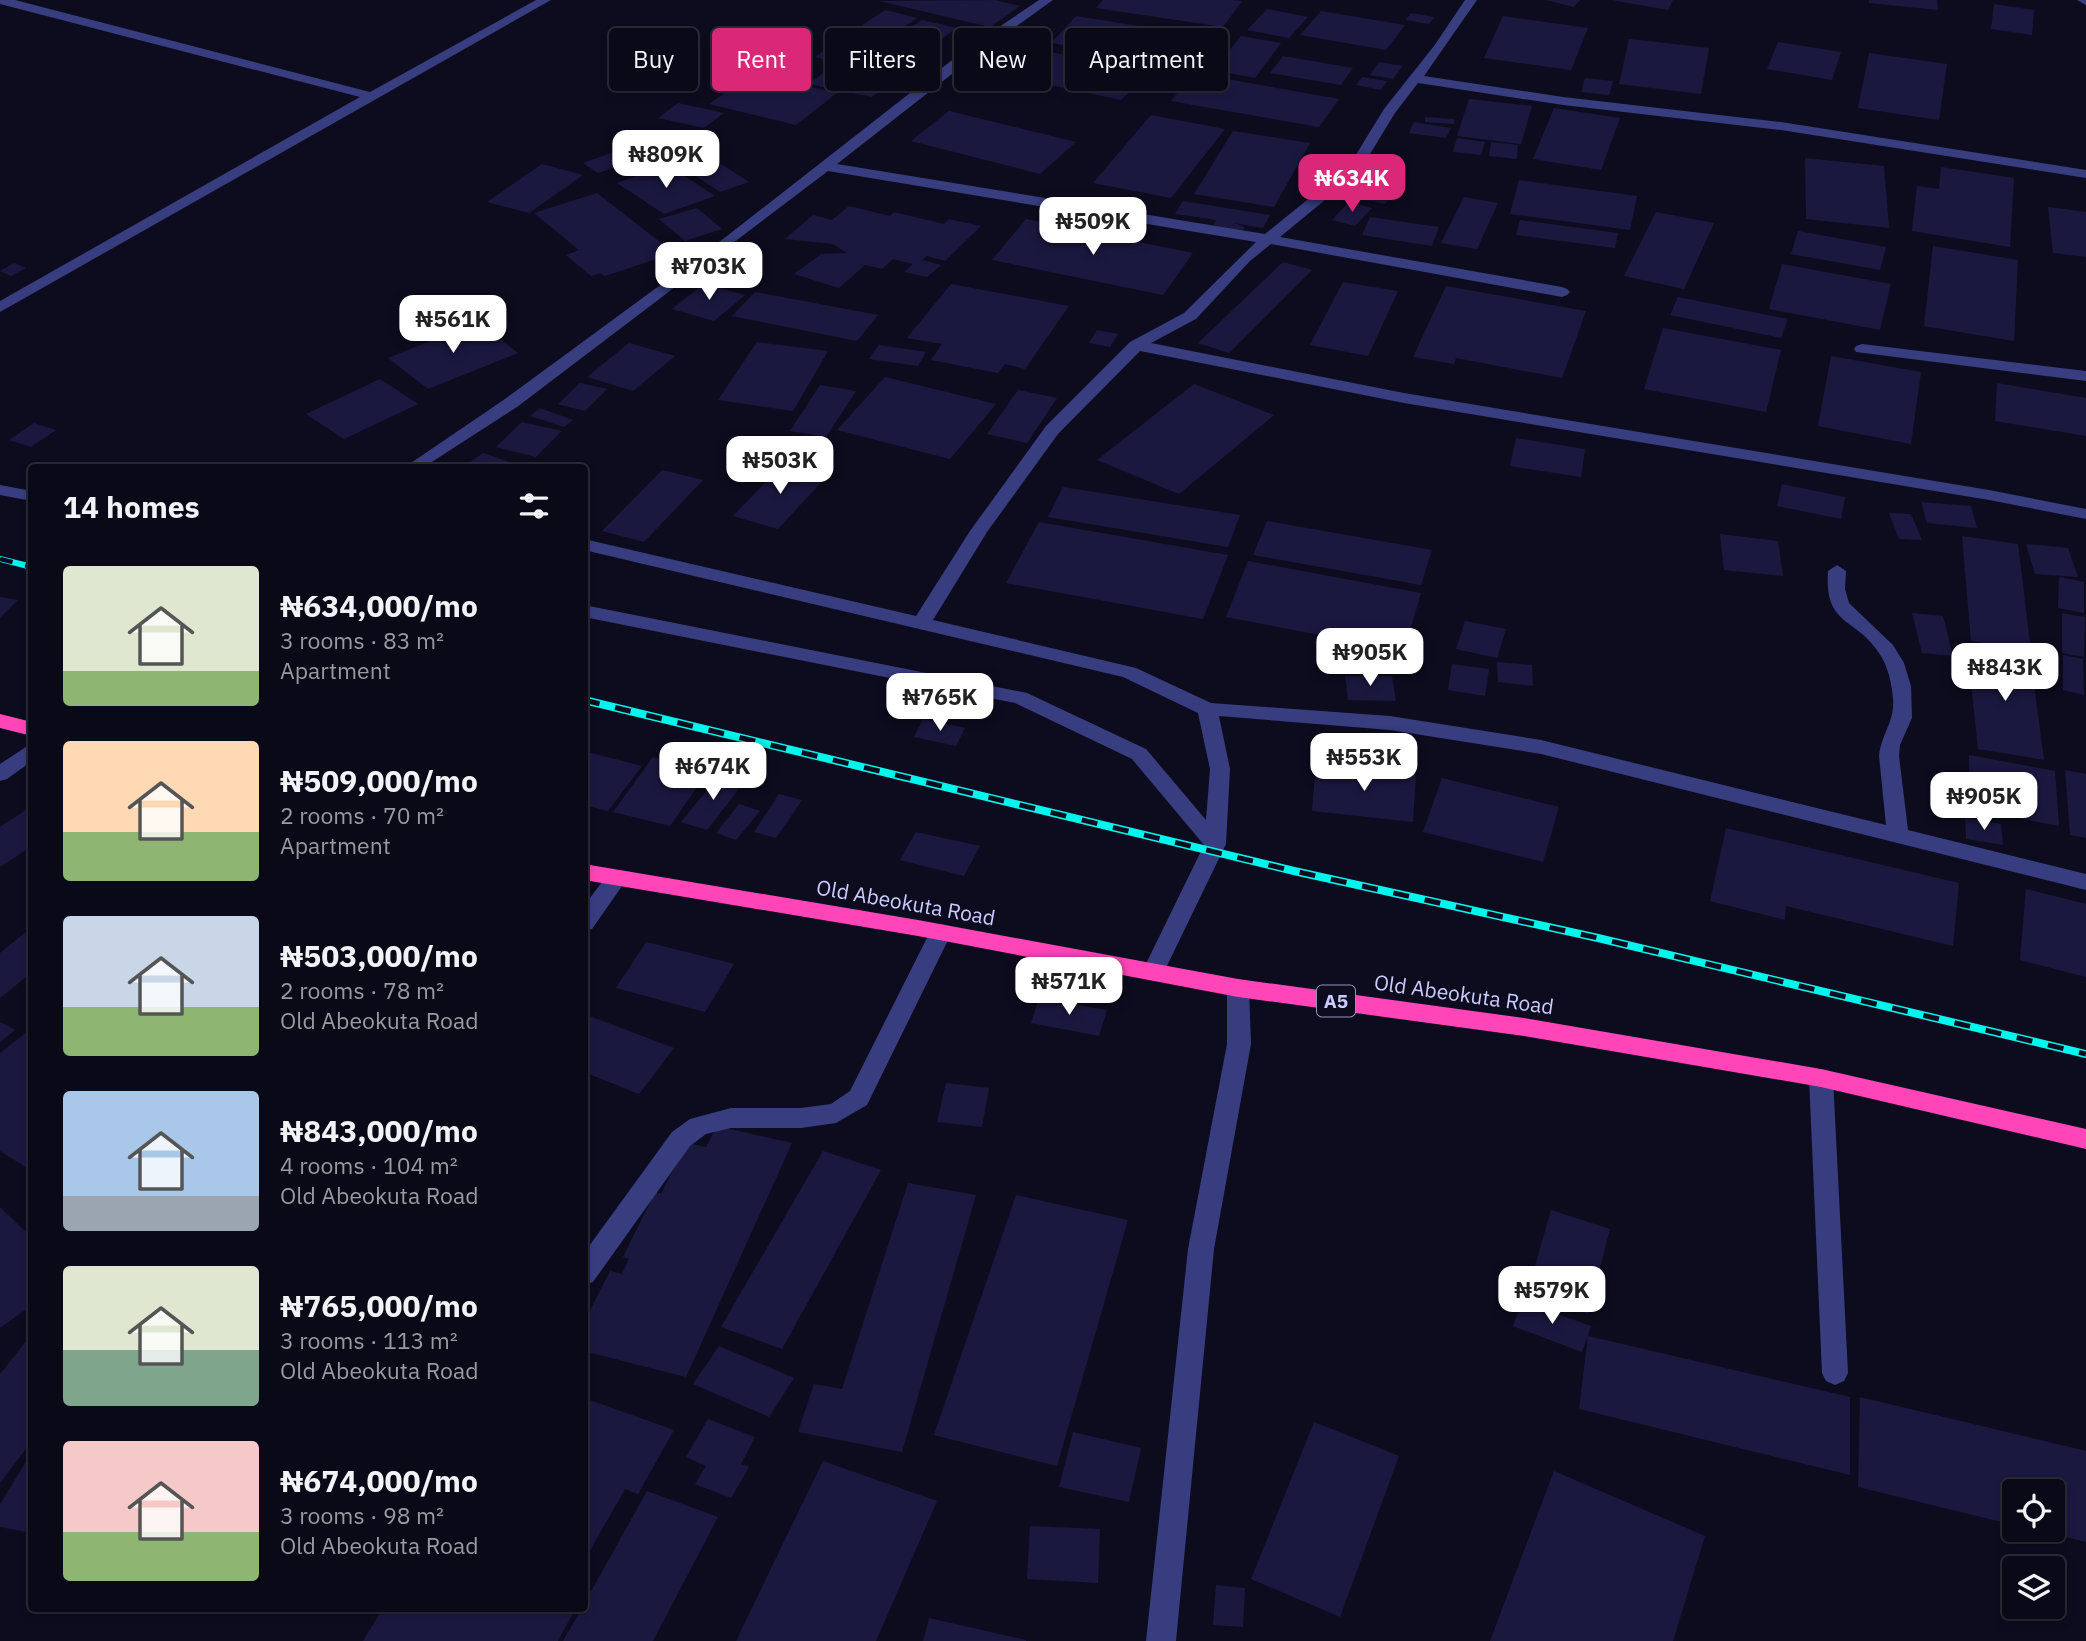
<!DOCTYPE html>
<html lang="en">
<head>
<meta charset="utf-8">
<style>
	:root { --surface:#0a0917; --page:#181724; --text:#f1f3f6; --muted:#999aa1; --line:#2a2a36; --accent:#db2777 }
	body { margin:0; font-family:"IBM Plex Sans",sans-serif; background:var(--page); color:var(--text); height:100vh; display:flex; flex-direction:column; font-size:26px; white-space:nowrap }
	* { box-sizing:border-box; margin:0 }
	p { font-size:23px; color:var(--muted) }
	.icon { flex:none; width:38px; height:38px; fill:none; stroke:currentColor; stroke-width:2; stroke-linecap:round; stroke-linejoin:round }
	.map { position:relative; flex:1; overflow:hidden }
	.side { position:absolute; left:28px; top:464px; width:560px; height:1148px; display:flex; flex-direction:column; background:var(--surface); border-radius:7px; box-shadow:0 4px 10px #0003,0 0 0 2px var(--line) }
	.side>* { flex:none }
	.hud { position:absolute; left:609px; top:28px; width:665px; height:63px; display:flex; gap:14px }
	.controls { position:absolute; left:2002px; top:1479px; display:grid; gap:14px }
	.controls a { display:grid; place-items:center; width:63px; height:63px; border-radius:7px; background:var(--surface); box-shadow:0 4px 10px #0003,0 0 0 2px var(--line); font-size:35px }
	.price { position:absolute; translate:-50% -60px; padding:0 16px; border-radius:14px; background:#fff; color:#222; font-size:23px; line-height:46px; filter:drop-shadow(0 2px 4px #0008) }
	.price::after { content:''; position:absolute; left:50%; top:42px; width:21px; height:16px; margin-left:-10px; background:inherit; clip-path:polygon(0 0,100% 0,50% 100%) }
	.price.current { background:var(--accent); color:#fff }
	ul { padding:0; list-style:none }
	li { display:flex; align-items:center; gap:21px; height:175px; padding:0 35px }
	li span { display:grid; place-items:center; flex:none; width:196px; height:140px; border-radius:7px; color:#555 }
	li>.icon { margin-inline-start:auto }
	span .icon { width:84px; height:84px; fill:#fffc; stroke-width:1 }
	li b { font-size:30px }
	h2 { display:flex; justify-content:space-between; align-items:center; height:84px; padding:0 35px; font-size:30px }
	.tag { padding:0 24px; border-radius:7px; background:var(--surface); box-shadow:0 4px 10px #0003,0 0 0 2px var(--line); font-size:24px; line-height:63px }
	.tag.current { background:var(--accent); color:#fff }
	.map>svg:first-child { display:block }
	.building { fill:#1b1840 }
	.lines { fill:none; stroke-linecap:round; stroke-linejoin:round }
	.minor { fill:#373d7f; fill-rule:evenodd }
	.highway { fill:#ff45b7; fill-rule:evenodd }
	.rail-far1-casing { stroke:#00f5ed; stroke-width:6 }
	.rail-casing { stroke:#00f5ed; stroke-width:8 }
	.rail-far1 { stroke:#0d0c1f; stroke-width:4.5; stroke-dasharray:13; stroke-linecap:butt }
	.rail { stroke:#0d0c1f; stroke-width:5; stroke-dasharray:16; stroke-linecap:butt }
	.labels { text-anchor:middle; dominant-baseline:central; stroke-width:5; stroke-linejoin:round; paint-order:stroke }
	.shield { fill:#0d0c1f; stroke:#9192bc; stroke-width:2 }
	.shield-label { font-size:19px; font-weight:bold; fill:#cacbff }
	.street-label { font-size:21px; fill:#cacbff; stroke:#0d0c1f }
</style>
</head>
<body>
<div class="map">
<svg width="2086" height="1641" viewBox="0 0 2086 1641">
	<rect width="100%" height="100%" fill="#0d0c1f"/>
	<path class="building" d="M995 0 1020 6 990 27 879 1Z
		M1103 0H1232L1242 1 1223 27 1096 8Z
		M1546 0H1580L1574 7Z
		M1612 0H1673L1668 10Z
		M1869 0H1937L1938 10 1869 3Z
		M1994 4 2034 10 2032 35 1991 29Z
		M1267 9 1308 17 1289 38 1247 30Z
		M885 10 917 18 848 66 815 57Z
		M1321 11 1405 25 1386 50 1300 35Z
		M1411 13 1434 17 1429 24 1406 20Z
		M1076 16 1181 33 1159 60 1051 43Z
		M1503 16 1588 28 1571 70 1484 58Z
		M922 20 957 28 885 78 849 68Z
		M1196 29 1228 35 1197 66 1164 59Z
		M1241 36 1281 43 1255 78 1213 70Z
		M1629 39 1709 48 1701 94 1619 84Z
		M1778 42 1841 52 1832 80 1767 69Z
		M760 43 807 53 794 63 746 53Z
		M1035 49 1149 72 1121 100 1004 75Z
		M1869 53 1947 64 1939 120 1858 108Z
		M1283 56 1353 68 1341 85 1270 73Z
		M1379 62 1402 66 1393 79 1370 75Z
		M823 73 886 86 872 97 809 84Z
		M1193 73 1339 99 1319 127 1171 101Z
		M752 74 837 93 796 125 709 104Z
		M1362 77 1387 81 1381 90 1356 85Z
		M1585 78 1613 81 1609 95 1581 92Z
		M1469 99 1532 106 1521 144 1457 136Z
		M678 103 724 113 704 128 658 118Z
		M1554 108 1620 118 1601 170 1533 159Z
		M949 111 1076 142 1040 174 911 141Z
		M1151 115 1225 129 1171 198 1093 183Z
		M1425 117 1454 119V124L1425 122Z
		M1414 122 1451 128 1446 138 1409 133Z
		M1233 131 1310 143 1274 207 1194 194Z
		M663 135 678 145 598 173 583 163Z
		M1457 138 1485 142 1481 155 1453 152Z
		M1491 142 1518 145 1517 159 1489 156Z
		M698 149 749 182 720 192 669 159Z
		M1805 158 1884 166 1889 228 1806 219Z
		M542 164 583 175 529 213 487 202Z
		M668 165 715 196 664 214 617 183Z
		M1941 167 2014 178 2010 247 1912 231 1917 186 1939 189Z
		M1519 180 1637 196 1630 230 1510 214Z
		M1358 189 1391 196 1385 204 1352 197Z
		M597 193 674 253 605 276 600 273 591 276 566 255 579 250 534 213Z
		M1464 197 1498 203 1477 249 1441 243Z
		M1183 201 1270 215 1263 228 1234 223 1245 227 1242 231 1213 225 1216 220 1175 214Z
		M1349 202 1372 208 1355 226 1332 220Z
		M849 206 890 216 894 212 944 224 949 219 981 226 945 261 927 256 922 260 941 265 927 277 904 272 913 264 893 259 882 269 865 265 839 288 794 274 821 254 847 253 833 244 785 239 813 215 832 220Z
		M2048 207 2086 212V257L2053 253Z
		M697 208 722 229 685 241 659 219Z
		M1656 212 1714 223 1684 289 1624 276Z
		M1370 217 1439 227 1432 246 1362 235Z
		M1026 219 1193 253 1163 295 992 260Z
		M1520 220 1618 233 1615 248 1516 235Z
		M1798 231 1886 247 1880 270 1791 254Z
		M1933 246 2018 260 2014 341 1924 326Z
		M1283 262 1312 270 1229 353 1198 343Z
		M14 263 26 268 11 276 0 271Z
		M1782 264 1891 284 1880 330 1769 309Z
		M1343 282 1398 291 1368 356 1310 345Z
		M704 284 745 295 714 321 672 309Z
		M951 284 1069 306 1025 369 1005 364 998 373 931 360 942 344 907 338Z
		M1446 286 1586 311 1562 378 1456 358 1454 364 1413 357Z
		M755 292 878 315 857 341 732 316Z
		M452 295 475 314 444 325 422 305Z
		M1678 297 1788 319 1781 338 1670 315Z
		M477 322 518 353 428 389 388 358Z
		M1663 328 1781 350 1766 412 1644 389Z
		M1097 330 1118 334 1110 347 1089 343Z
		M757 342 828 351 793 411 718 400Z
		M629 343 675 356 633 391 587 377Z
		M879 345 926 352 918 366 869 359Z
		M1831 356 1921 372 1911 444 1818 426Z
		M885 377 996 404 950 459 837 430Z
		M380 379 418 404 344 439 306 414Z
		M580 383 607 389 585 411 558 404Z
		M1997 383 2086 398V436L1995 421Z
		M1194 384 1274 415 1179 494 1097 460Z
		M820 385 856 391 826 437 790 431Z
		M1018 390 1057 398 1027 443 987 434Z
		M540 408 573 420 564 427 530 416Z
		M522 422 562 431 536 457 496 447Z
		M34 423 56 430 31 447 9 440Z
		M1516 438 1585 449 1581 477 1510 466Z
		M483 453 512 463 507 467H463Z
		M783 464 827 476 778 529 733 516Z
		M662 470 703 480 644 542 602 531Z
		M1782 484 1845 497 1841 519 1777 506Z
		M1063 487 1240 515 1228 547 1048 517Z
		M1921 502 1971 506 1977 528 1927 523Z
		M1889 513 1911 514 1922 540 1899 539Z
		M1267 521 1432 550 1421 585 1253 555Z
		M1039 522 1228 555 1203 619 1006 583Z
		M1720 534 1778 541 1783 576 1724 570Z
		M1962 536 2018 544 2031 651 1971 641Z
		M2026 544 2068 548 2078 577 2035 574Z
		M1248 561 1421 593 1404 651 1226 617Z
		M2059 577 2084 582V613L2058 608Z
		M0 597 18 600 0 618Z
		M1912 613 1943 616 1953 656 1922 653Z
		M2062 613 2085 617 2084 657 2062 653Z
		M1465 621 1506 629 1497 658 1456 649Z
		M1967 646 2030 655 2044 760 1978 749Z
		M2063 655 2083 659 2084 695 2063 690Z
		M1497 662 1532 665 1533 686 1498 682Z
		M1452 664 1489 669 1485 696 1448 690Z
		M1345 676H1392L1396 701 1348 700Z
		M923 719 965 728 956 746 914 737Z
		M584 751 642 766 608 811 584 805Z
		M1969 755 2055 771 2059 826 1970 809Z
		M653 757 708 771 670 826 613 812Z
		M1316 763 1416 774 1413 822 1312 811Z
		M2065 770 2086 774V838L2070 835Z
		M721 773 745 781 707 830 681 822Z
		M1442 778 1559 807 1543 862 1423 832Z
		M779 794 802 800 776 838 754 832Z
		M739 804 760 811 736 840 716 833Z
		M32 806V846L0 867V827Z
		M1965 818 2001 824 2003 845 1966 839Z
		M1726 828 1959 883 1953 946 1786 906 1785 920 1710 901Z
		M916 832 980 846 964 876 900 860Z
		M2026 889 2086 904V977L2020 960Z
		M32 927V972L0 998V953Z
		M646 942 734 964 705 1012 616 988Z
		M1039 998 1107 1010 1099 1036 1031 1023Z
		M584 1014 674 1048 639 1094 584 1072Z
		M0 1022 15 1030 0 1042Z
		M32 1028V1171L0 1151V1053Z
		M946 1083 989 1088 982 1127 937 1122Z
		M717 1126 792 1143 686 1377 584 1351V1322L610 1271 622 1274 629 1259 623 1257 655 1192 661 1194 687 1143 706 1147Z
		M823 1151 881 1170 782 1349 721 1327Z
		M908 1183 976 1195 902 1452 798 1432 814 1384 842 1389Z
		M1016 1195 1128 1220 1057 1466 934 1435Z
		M0 1207 32 1238V1305L0 1328Z
		M1551 1210 1610 1229 1588 1314 1527 1294Z
		M1522 1301 1591 1326 1582 1352 1513 1326Z
		M32 1334V1441L0 1483V1374Z
		M1588 1336 1850 1397V1475L1579 1409Z
		M719 1346 794 1378 769 1417 693 1384Z
		M1860 1397 2086 1451V1542L2037 1530H2053V1491H2014V1525L1858 1487Z
		M584 1398 674 1430 638 1494 625 1489 584 1561Z
		M708 1419 755 1437 741 1464 749 1467 731 1498 695 1484 706 1466 686 1457Z
		M1314 1422 1399 1456 1340 1617 1251 1579Z
		M1073 1432 1141 1448 1129 1502 1059 1487Z
		M32 1452V1533L0 1527V1504Z
		M823 1461 937 1501 876 1641H736Z
		M1554 1471 1705 1536 1673 1641H1490Z
		M647 1491 718 1517 653 1641H563L582 1608H584V1604Z
		M1030 1526 1100 1529 1098 1583 1027 1579Z
		M1216 1585 1245 1588 1243 1627 1213 1625Z
		M383 1608H559L573 1613 558 1641H363Z
		M929 1618 1026 1640V1641H923Z"/>
	<g class="lines">
		<path class="minor" d="M0 0H15L370 92 536 0H551L0 312V301L360 97 0 4Z
			M1039 0H1053L975 56 837 164 1265 234 1349 166 1384 109 1434 46 1465 0H1477L1424 76 1563 97 1781 122 2086 170V178L1781 130 1563 105 1418 83 1395 113 1359 172 1280 237 1562 287 1567 289 1570 292 1567 295 1562 297 1271 244 1250 261 1196 319 1151 343 1404 393 1989 490 2086 509V519L1989 500 1404 403 1140 351 1058 434 987 532 933 620 1136 668 1211 703 1390 716 1541 740 1886 825 1879 756C1881 735 1895 721 1893 699 1892 684 1888 666 1879 653 1856 617 1824 627 1828 571L1837 565 1846 571 1845 589 1849 603 1893 645 1904 663 1911 686 1912 718 1900 745 1899 756 1908 830 2086 874V890L1541 754 1390 730 1219 716 1230 769 1226 844 1164 972 1161 978 1153 980 1145 978 1142 972 1204 845 1132 759 1015 703 584 617V605L1027 693 1146 749 1206 820 1210 769 1198 713 1123 677 584 550V539L916 616 970 531 1046 426 1130 342 1184 313 1256 242 828 171 517 407 424 467H405L505 399 727 236 965 50Z
			M2077 0H2086V5Z
			M1862 344 2086 371V381L1856 352 1854 349 1856 346Z
			M0 485 32 491V501L0 495Z
			M32 743V761L7 779 0 781V764Z
			M616 871 624 874 627 879 592 929 584 931V906L608 874Z
			M941 924 949 926 952 932 867 1105 836 1123 801 1128H731L706 1134 690 1146 593 1282 584 1285V1253L672 1132 690 1119 731 1108H801L831 1104 850 1091 930 932 933 926Z
			M1238 979 1246 982 1249 988 1251 1044 1214 1249 1176 1641H1146L1188 1249 1227 1044V988L1230 982Z
			M1821 1069 1829 1071 1833 1078 1848 1373 1844 1381 1835 1385 1826 1381 1822 1373 1809 1078 1813 1071Z"/>
		<path class="highway" d="M0 714 32 722V736L0 728Z
			M584 864 918 920 1238 979 1524 1018 1821 1069 2086 1129V1149L1821 1087 1524 1036 1238 997 918 936 584 880Z"/>
		<defs>
			<path id="rail-far1" d="M0 559 32 567"/>
			<path id="rail" d="M584 700 1294 871 1598 938 2086 1054"/>
		</defs>
		<use href="#rail-far1" class="rail-far1-casing"/>
		<use href="#rail" class="rail-casing"/>
		<use href="#rail-far1" class="rail-far1"/>
		<use href="#rail" class="rail"/>
	</g>
	<g class="labels">
		<rect class="shield" x="1317" y="985.5" width="38" height="31" rx="5"/>
		<g class="shield-label">
			<text x="1336" y="1001">A5</text>
		</g>
		<g class="street-label">
			<text transform="translate(906 902) rotate(10)">Old Abeokuta Road</text>
			<text transform="translate(1464 994) rotate(8)">Old Abeokuta Road</text>
		</g>
	</g>
</svg>
<div class="controls">
<a><svg class="icon" aria-label="locate" viewBox="0 0 24 24"><circle cx="12" cy="12" r="6"/><path d="M12 2v4M12 18v4M2 12h4M18 12h4"/></svg></a>
<a><svg class="icon" aria-label="layers" viewBox="0 0 24 24"><path d="M12 4l9 5-9 5-9-5zM3 14l9 5 9-5"/></svg></a>
</div>
<b class="price" style="left:666px;top:190px">₦809K</b>
<b class="price current" style="left:1352px;top:214px">₦634K</b>
<b class="price" style="left:1093px;top:257px">₦509K</b>
<b class="price" style="left:709px;top:302px">₦703K</b>
<b class="price" style="left:453px;top:355px">₦561K</b>
<b class="price" style="left:780px;top:496px">₦503K</b>
<b class="price" style="left:1370px;top:688px">₦905K</b>
<b class="price" style="left:2005px;top:703px">₦843K</b>
<b class="price" style="left:940px;top:733px">₦765K</b>
<b class="price" style="left:1364px;top:793px">₦553K</b>
<b class="price" style="left:713px;top:802px">₦674K</b>
<b class="price" style="left:1984px;top:832px">₦905K</b>
<b class="price" style="left:1069px;top:1017px">₦571K</b>
<b class="price" style="left:1552px;top:1326px">₦579K</b>
<div class="hud">
<a class="tag">Buy</a>
<a class="tag current">Rent</a>
<a class="tag">Filters</a>
<a class="tag">New</a>
<a class="tag">Apartment</a>
</div>
<section class="side">
<h2>14 homes<svg class="icon" aria-label="filters" viewBox="0 0 24 24"><path d="M4 7h16M4 17h16"/><circle cx="9" cy="7" r="2"/><circle cx="15" cy="17" r="2"/></svg></h2>
<ul>
<li><span style="background:linear-gradient(#dfe7d0 75%,#8fb573 0)"><svg class="icon" aria-label="home" viewBox="0 0 24 24"><path d="M3 11l9-7 9 7M6 9v11h12V9"/></svg></span><div><b>₦634,000/mo</b><p>3 rooms · 83 m²</p><p>Apartment</p></div></li>
<li><span style="background:linear-gradient(#ffd9b3 65%,#8fb573 0)"><svg class="icon" aria-label="home" viewBox="0 0 24 24"><path d="M3 11l9-7 9 7M6 9v11h12V9"/></svg></span><div><b>₦509,000/mo</b><p>2 rooms · 70 m²</p><p>Apartment</p></div></li>
<li><span style="background:linear-gradient(#c9d6e8 65%,#8fb573 0)"><svg class="icon" aria-label="home" viewBox="0 0 24 24"><path d="M3 11l9-7 9 7M6 9v11h12V9"/></svg></span><div><b>₦503,000/mo</b><p>2 rooms · 78 m²</p><p>Old Abeokuta Road</p></div></li>
<li><span style="background:linear-gradient(#a9c7e8 75%,#9aa5b1 0)"><svg class="icon" aria-label="home" viewBox="0 0 24 24"><path d="M3 11l9-7 9 7M6 9v11h12V9"/></svg></span><div><b>₦843,000/mo</b><p>4 rooms · 104 m²</p><p>Old Abeokuta Road</p></div></li>
<li><span style="background:linear-gradient(#dfe7d0 60%,#7fa58c 0)"><svg class="icon" aria-label="home" viewBox="0 0 24 24"><path d="M3 11l9-7 9 7M6 9v11h12V9"/></svg></span><div><b>₦765,000/mo</b><p>3 rooms · 113 m²</p><p>Old Abeokuta Road</p></div></li>
<li><span style="background:linear-gradient(#f6c9c9 65%,#8fb573 0)"><svg class="icon" aria-label="home" viewBox="0 0 24 24"><path d="M3 11l9-7 9 7M6 9v11h12V9"/></svg></span><div><b>₦674,000/mo</b><p>3 rooms · 98 m²</p><p>Old Abeokuta Road</p></div></li>
</ul>
</section>
</div>
</body>
</html>
